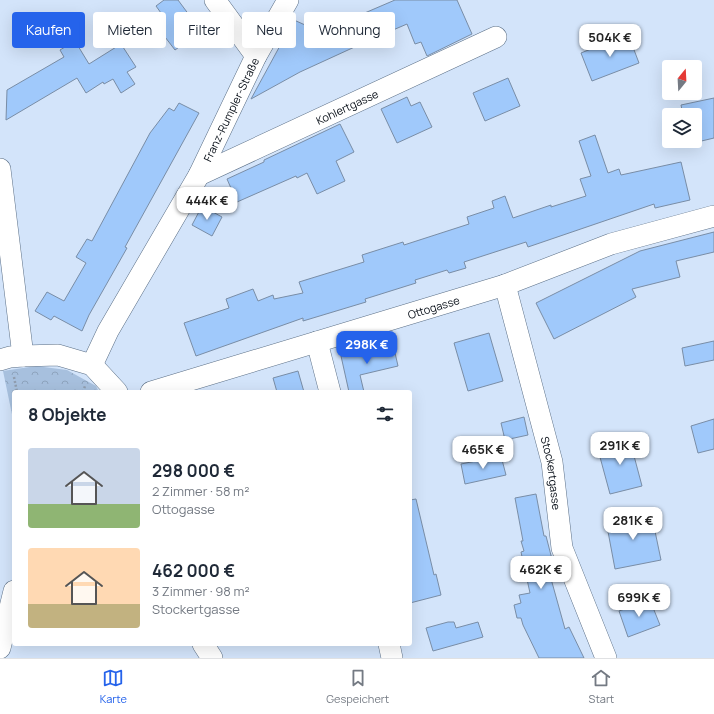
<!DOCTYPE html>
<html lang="de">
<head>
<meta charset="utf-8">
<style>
	:root { --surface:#fff; --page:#f6f6f7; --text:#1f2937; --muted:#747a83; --line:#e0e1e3; --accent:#2563eb }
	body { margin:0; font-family:Manrope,sans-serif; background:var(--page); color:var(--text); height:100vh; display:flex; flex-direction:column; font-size:15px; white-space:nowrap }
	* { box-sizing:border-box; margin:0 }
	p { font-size:13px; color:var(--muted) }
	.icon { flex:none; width:22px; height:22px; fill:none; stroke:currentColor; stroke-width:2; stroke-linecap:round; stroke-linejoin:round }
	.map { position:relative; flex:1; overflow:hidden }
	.sheet { position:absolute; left:12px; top:390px; width:400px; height:256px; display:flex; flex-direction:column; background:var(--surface); border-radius:4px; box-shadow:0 4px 16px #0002 }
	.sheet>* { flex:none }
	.top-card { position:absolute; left:12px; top:12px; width:400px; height:36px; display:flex; gap:8px }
	.needle { width:26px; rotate:18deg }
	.tools { position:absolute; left:662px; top:60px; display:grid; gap:8px }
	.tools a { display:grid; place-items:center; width:40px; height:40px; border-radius:4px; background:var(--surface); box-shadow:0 4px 16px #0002; font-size:20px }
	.price { position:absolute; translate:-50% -34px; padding:0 9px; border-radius:8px; background:#fff; color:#222; font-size:13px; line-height:26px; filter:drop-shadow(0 1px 2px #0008) }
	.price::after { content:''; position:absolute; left:50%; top:24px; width:12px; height:9px; margin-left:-6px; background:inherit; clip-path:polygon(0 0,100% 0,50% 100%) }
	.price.current { background:var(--accent); color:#fff }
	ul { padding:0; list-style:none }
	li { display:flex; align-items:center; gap:12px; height:100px; padding:0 16px }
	li span { display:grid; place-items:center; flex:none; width:112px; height:80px; border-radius:4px; color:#555 }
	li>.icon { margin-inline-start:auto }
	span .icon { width:48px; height:48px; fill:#fffc; stroke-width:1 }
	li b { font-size:17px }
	h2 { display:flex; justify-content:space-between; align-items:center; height:48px; padding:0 16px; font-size:17px }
	.tag { padding:0 14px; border-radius:4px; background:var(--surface); box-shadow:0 4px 16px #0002; font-size:14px; line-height:36px }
	.tag.current { background:var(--accent); color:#fff }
	.dock { display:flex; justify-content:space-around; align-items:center; height:56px; border-top:1px solid var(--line); background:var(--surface); font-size:11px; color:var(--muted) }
	.dock a { display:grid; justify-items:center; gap:2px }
	.dock .current { color:var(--accent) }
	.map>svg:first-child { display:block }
	.park { fill:url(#park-crowns) }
	.building { fill:#a0c9fb; stroke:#798da6 }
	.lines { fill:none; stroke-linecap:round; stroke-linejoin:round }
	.street-casing { stroke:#5b6f86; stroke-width:22 }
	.path { stroke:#909daf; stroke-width:2.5; stroke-dasharray:2 2; stroke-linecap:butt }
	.street { stroke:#fff; stroke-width:21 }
	.labels { text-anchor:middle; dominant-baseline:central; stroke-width:3; stroke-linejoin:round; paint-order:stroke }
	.street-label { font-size:11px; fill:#080f18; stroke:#fff }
</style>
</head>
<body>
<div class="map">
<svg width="714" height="658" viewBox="0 0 714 658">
	<defs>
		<pattern id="park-crowns" width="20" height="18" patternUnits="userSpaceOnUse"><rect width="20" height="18" fill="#a7c0de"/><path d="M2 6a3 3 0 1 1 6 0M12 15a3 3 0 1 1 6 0" fill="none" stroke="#8ea4be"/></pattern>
	</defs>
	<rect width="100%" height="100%" fill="#d3e4fa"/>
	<path class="park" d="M36 366 67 370 96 386 99 392H14V424L3 371Z"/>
	<path class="building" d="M164 0H178L201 31 175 50 152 20 161 13 156 6Z
		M395 0H457L472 34 427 56 421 42 415 44 407 24 372 39 300 72 251 99 294 20 325 34 361 16 360 15Z
		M628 34 639 63 592 81 581 53Z
		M75 41 89 64 121 44 136 67 127 72 135 84 121 93 113 79 104 84 103 82 86 93 77 78 6 120 7 90 64 57 60 50Z
		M508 78 520 106 485 121 473 93Z
		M407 97 411 106 420 102 432 127 397 143 381 109Z
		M714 98V138L689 144 688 141H695V115H683L681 105Z
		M179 103 199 113 125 247 127 248 89 315 82 331 54 316 51 320 35 311 47 292 64 301 86 263 76 257 87 239 92 241 150 133 169 108 174 111Z
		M340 124 354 152 336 161 345 181 317 194 307 173 297 178 296 176 237 202 227 179 264 162V160Z
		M595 135 608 173 619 169 621 175 681 162 690 200 655 208 654 204 528 247 526 242 464 262 466 268 449 273 447 270 415 280 416 283 365 299 366 302 303 321V318L196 356 184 323 229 308 226 299 253 289 258 301 273 295 274 299 303 293 299 282 364 262 362 255 403 242 404 245 469 224 467 217 494 208 492 201 505 196 513 218 551 205V207L586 196 580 179 591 176 579 141Z
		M202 206 222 217 212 236 192 225Z
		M714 232V252L676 261 680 277 632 289 636 297 554 339 536 303 640 251Z
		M489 333 503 381 468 391 454 343Z
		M714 341V360L685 366 682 348Z
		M393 344 398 366 360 375 364 392H349L341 356Z
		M298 371 304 392H277L273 378Z
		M524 417 528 435 505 440 501 423Z
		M714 419V449L698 453 691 426Z
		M629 437 642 486 610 494 597 446Z
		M501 456 506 475 465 484 461 464Z
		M536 494 544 536H546L554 567 548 568 565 629 569 627 584 658H539L523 625 521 618H517L514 605 521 603 519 595 530 593 521 552 524 551 521 541H523L515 498Z
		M416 499 434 575 436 574 441 595 410 603V500Z
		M651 512 661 560 615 569 606 521Z
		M650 600 660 625 628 637 619 611Z
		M448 622H454L456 628 478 622 483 637 433 651 426 628Z"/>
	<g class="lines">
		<defs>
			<g id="street">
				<path d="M215 0 256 56"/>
				<path d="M0 169 23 356"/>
				<path id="s1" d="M199 175 496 37"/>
				<path id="s2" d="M505 285 552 462 562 548 606 658"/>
				<path d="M317 342 330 392"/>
				<path d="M0 360 10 357 23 356 58 355 92 365 117 392"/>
				<path id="s3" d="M92 365 108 331 199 175 256 56 288 0"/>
				<path id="s4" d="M151 392 505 285 611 244 714 216"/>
				<path d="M203 644 212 658"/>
				<path d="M389 644 392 658"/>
				<path d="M0 648 14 591"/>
			</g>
		</defs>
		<use href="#street" class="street-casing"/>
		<path class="path" d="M14 377 17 392
			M83 392 85 386"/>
		<use href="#street" class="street"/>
	</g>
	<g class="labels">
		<g class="street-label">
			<text stroke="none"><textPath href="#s1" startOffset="163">Kohlertgasse</textPath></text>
			<text stroke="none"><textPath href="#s3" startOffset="291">Franz-Rumpler-Straße</textPath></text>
			<text stroke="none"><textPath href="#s4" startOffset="295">Ottogasse</textPath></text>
			<text stroke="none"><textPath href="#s2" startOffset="194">Stockertgasse</textPath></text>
		</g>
	</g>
</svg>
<div class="tools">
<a><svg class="needle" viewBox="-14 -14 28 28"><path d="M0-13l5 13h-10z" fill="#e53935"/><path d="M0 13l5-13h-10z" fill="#747a83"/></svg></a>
<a><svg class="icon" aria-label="layers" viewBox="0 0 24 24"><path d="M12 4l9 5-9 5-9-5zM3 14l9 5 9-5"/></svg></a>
</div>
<b class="price" style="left:610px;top:58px">504K €</b>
<b class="price" style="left:207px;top:221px">444K €</b>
<b class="price current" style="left:367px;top:365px">298K €</b>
<b class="price" style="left:620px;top:466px">291K €</b>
<b class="price" style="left:483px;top:470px">465K €</b>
<b class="price" style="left:633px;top:541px">281K €</b>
<b class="price" style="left:541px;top:590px">462K €</b>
<b class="price" style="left:639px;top:618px">699K €</b>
<div class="top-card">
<a class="tag current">Kaufen</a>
<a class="tag">Mieten</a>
<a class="tag">Filter</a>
<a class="tag">Neu</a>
<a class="tag">Wohnung</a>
</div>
<section class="sheet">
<h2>8 Objekte<svg class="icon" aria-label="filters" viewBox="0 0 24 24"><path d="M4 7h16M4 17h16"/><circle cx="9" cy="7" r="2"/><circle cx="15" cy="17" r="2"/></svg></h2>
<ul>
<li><span style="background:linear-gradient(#c9d6e8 70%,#8fb573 0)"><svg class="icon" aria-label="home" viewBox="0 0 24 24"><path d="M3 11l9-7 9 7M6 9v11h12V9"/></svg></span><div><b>298 000 €</b><p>2 Zimmer · 58 m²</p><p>Ottogasse</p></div></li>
<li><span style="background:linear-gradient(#ffd9b3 70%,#c2b280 0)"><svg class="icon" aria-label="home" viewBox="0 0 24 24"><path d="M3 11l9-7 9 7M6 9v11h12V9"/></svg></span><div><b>462 000 €</b><p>3 Zimmer · 98 m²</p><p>Stockertgasse</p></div></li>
</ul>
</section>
</div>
<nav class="dock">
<a class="current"><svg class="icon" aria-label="map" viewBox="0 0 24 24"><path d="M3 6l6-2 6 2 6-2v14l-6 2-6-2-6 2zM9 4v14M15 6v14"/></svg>Karte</a>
<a><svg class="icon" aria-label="saved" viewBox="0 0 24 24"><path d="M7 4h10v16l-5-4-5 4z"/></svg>Gespeichert</a>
<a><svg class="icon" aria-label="home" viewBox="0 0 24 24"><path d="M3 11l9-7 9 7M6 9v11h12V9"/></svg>Start</a>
</nav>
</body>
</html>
